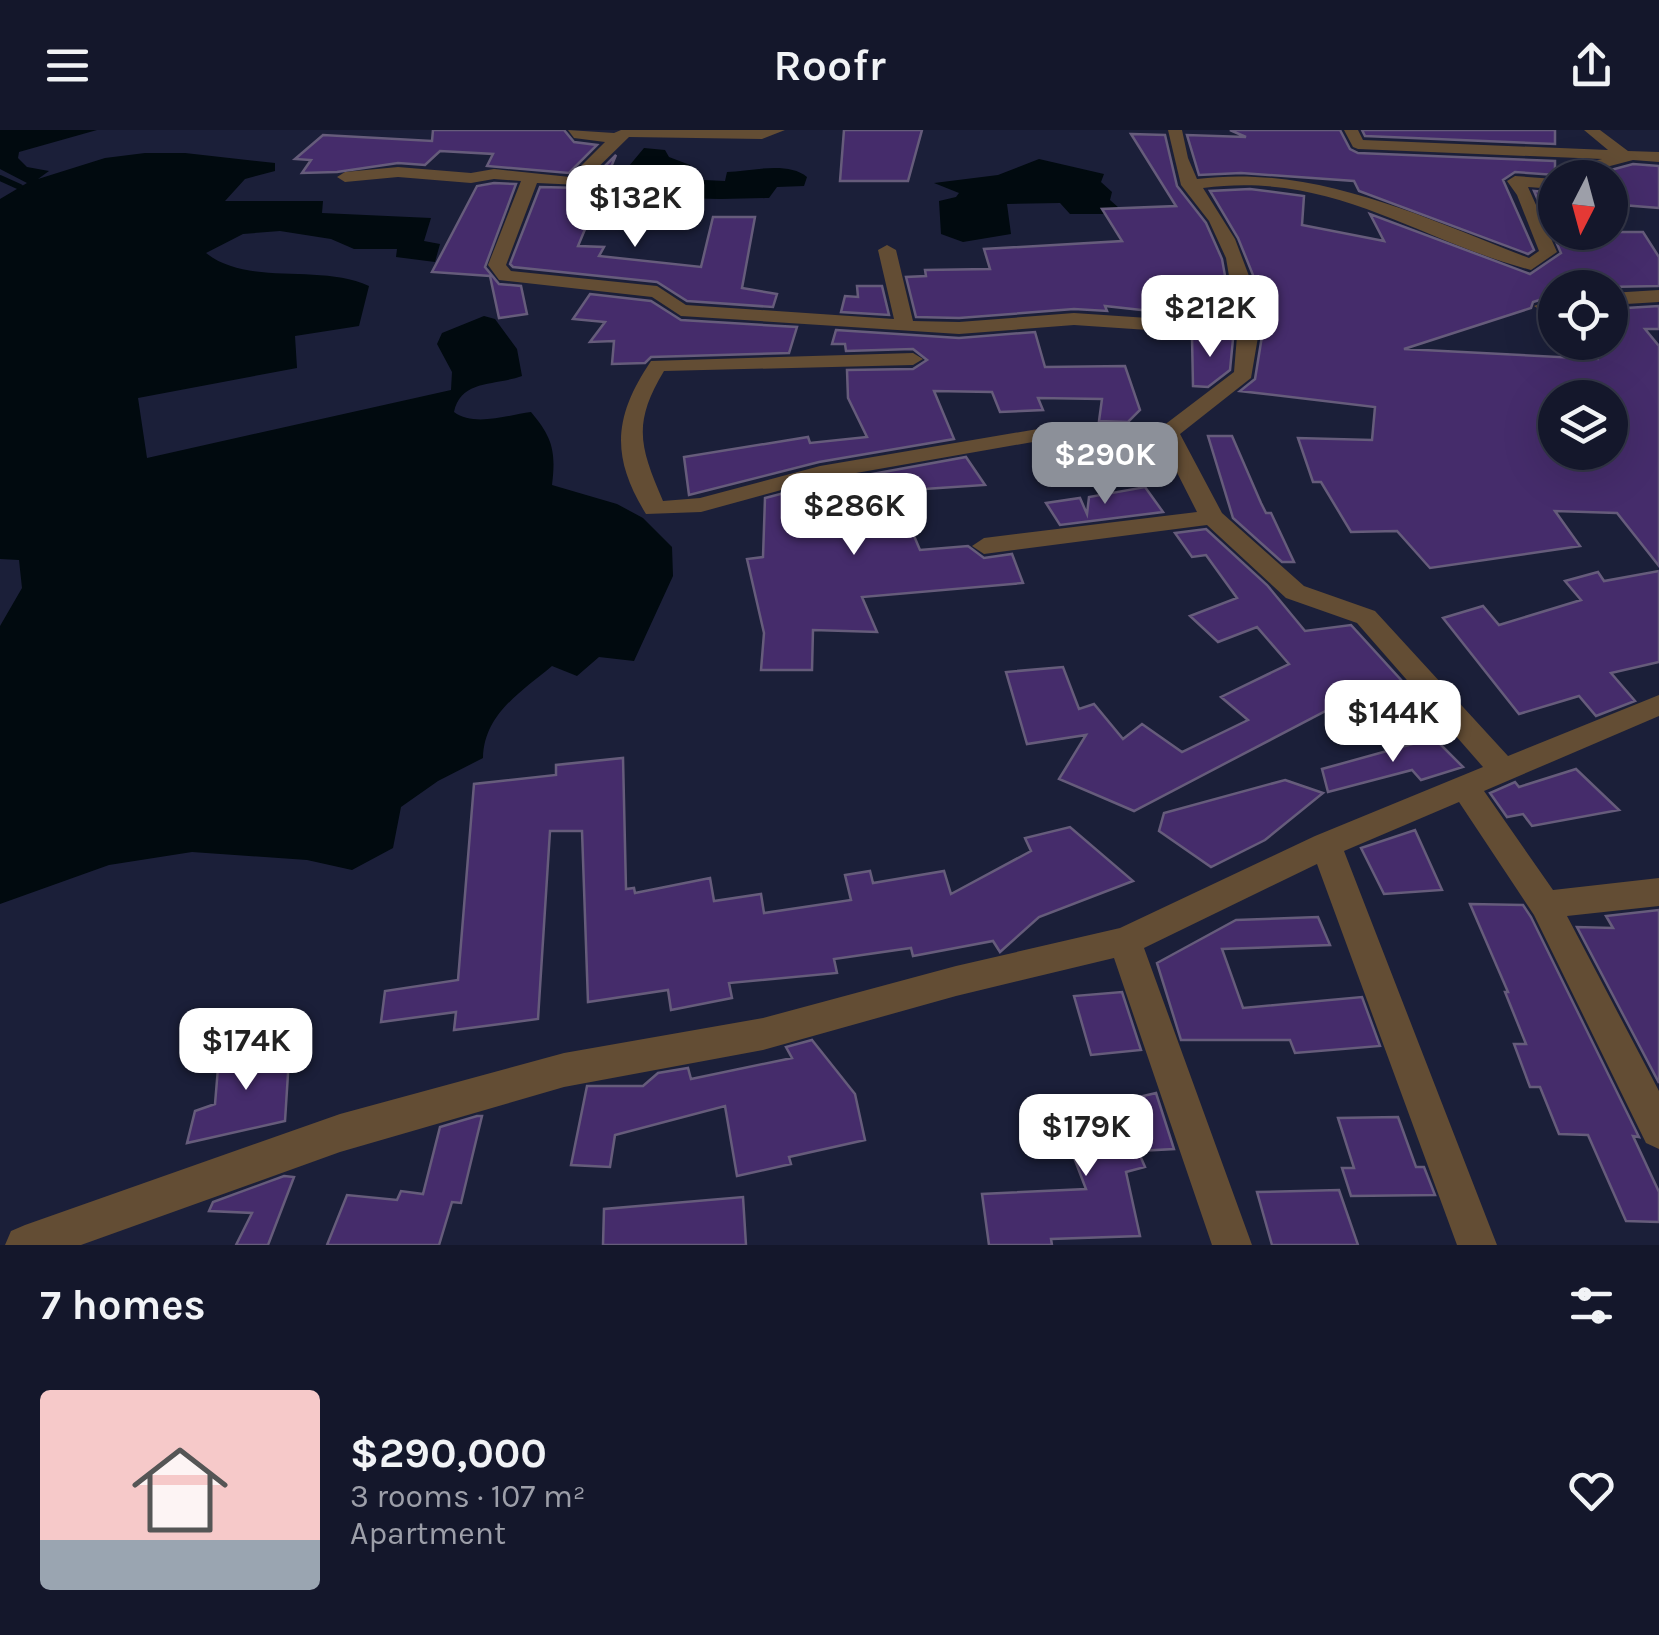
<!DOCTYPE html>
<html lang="en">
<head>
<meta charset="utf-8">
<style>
	:root { --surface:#14172b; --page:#212437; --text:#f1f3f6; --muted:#9d9fa9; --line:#333647; --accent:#8c9099 }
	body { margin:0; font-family:Karla,sans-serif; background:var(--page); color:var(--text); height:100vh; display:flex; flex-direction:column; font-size:38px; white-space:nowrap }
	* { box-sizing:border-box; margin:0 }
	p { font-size:32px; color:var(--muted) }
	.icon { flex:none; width:55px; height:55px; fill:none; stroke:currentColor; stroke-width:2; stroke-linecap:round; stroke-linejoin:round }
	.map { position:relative; height:1115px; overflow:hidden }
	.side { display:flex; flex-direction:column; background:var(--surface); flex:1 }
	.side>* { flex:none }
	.needle { width:65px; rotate:186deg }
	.buttons { position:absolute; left:1538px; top:30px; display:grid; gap:20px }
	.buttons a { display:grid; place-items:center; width:90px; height:90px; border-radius:50%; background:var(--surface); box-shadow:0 10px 40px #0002,0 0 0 2px var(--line); font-size:50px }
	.price { position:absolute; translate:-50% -85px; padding:0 22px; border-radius:20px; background:#fff; color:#222; font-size:32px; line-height:65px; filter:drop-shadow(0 2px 5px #0008) }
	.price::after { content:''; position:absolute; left:50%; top:60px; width:30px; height:22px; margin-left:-15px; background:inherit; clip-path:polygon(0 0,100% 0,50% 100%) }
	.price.active { background:var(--accent); color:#fff }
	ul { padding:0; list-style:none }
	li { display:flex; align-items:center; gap:30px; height:250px; padding:0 40px }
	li+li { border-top:2px solid var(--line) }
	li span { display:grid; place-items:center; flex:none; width:280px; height:200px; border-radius:10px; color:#555 }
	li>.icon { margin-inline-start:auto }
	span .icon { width:120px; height:120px; fill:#fffc; stroke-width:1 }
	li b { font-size:42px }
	h2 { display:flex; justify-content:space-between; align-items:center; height:120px; padding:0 40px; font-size:42px }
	header { display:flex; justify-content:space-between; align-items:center; height:130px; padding:0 40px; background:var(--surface); font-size:45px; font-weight:600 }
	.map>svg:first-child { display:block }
	.water { fill:#010a0f }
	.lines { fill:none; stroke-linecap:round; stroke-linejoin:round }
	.stream { stroke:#010a0f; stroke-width:6 }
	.building { fill:#452c6b; stroke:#665c7b; stroke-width:2.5; fill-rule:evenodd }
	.street { fill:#634d34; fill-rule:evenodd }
</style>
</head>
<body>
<header><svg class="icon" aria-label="menu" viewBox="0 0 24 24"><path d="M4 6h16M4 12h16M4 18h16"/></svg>Roofr<svg class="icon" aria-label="share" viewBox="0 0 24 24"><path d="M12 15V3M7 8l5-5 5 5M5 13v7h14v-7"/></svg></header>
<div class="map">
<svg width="1659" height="1115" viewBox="0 0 1659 1115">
	<rect width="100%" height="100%" fill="#1b1f39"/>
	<path class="water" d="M0 0H97L19 22 18 28 27 37 49 41 38 49 105 28 145 23H185L275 33V41L245 49 225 71H323L322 83 431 88 424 111 440 114 435 132 396 127 397 119H354L331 109 280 101 243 104 206 123C249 157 319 133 369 156L359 196 295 206 297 238 138 268 147 328 451 260 452 242 437 214 442 203 484 186 495 189 517 219 522 246C495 256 461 249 454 282 474 297 508 285 531 282 553 308 556 322 552 355L617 374 643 388 672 417 673 446 634 531 599 527 577 546 552 536C521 562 484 584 483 628L438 651 401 677 393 718 352 740 307 730 192 722 109 735 0 774V496L22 458 19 430 0 429V69L27 53 0 39Z
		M644 18 665 20 669 27 690 35 683 49 725 51 727 42C752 41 788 31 807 47L804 56 777 57 769 68C722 69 669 73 625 53L624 42Z
		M1039 29 1104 44 1101 52 1112 62 1110 70 1119 78 1105 84H1070L1060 73 1007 74 1011 104 963 112 941 104 939 71 956 67 959 63 934 53 998 45Z"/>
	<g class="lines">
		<path class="stream" d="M0 48 20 57"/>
	</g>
	<path class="building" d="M433 0H564L574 12 597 15 569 43 487 36 493 24 440 21 425 35 398 33 337 42 302 43 311 30 295 29 323 5 432 11Z
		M844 0H922L908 51H840Z
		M1230 0H1340L1350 19 1358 23 1555 31V45L1515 42 1503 50 1534 120 1528 124 1359 61 1354 51 1241 43 1199 45 1187 5 1246 7Z
		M1362 0H1555V14L1365 6Z
		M1131 4 1165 5 1177 56 1206 93 1222 129 1233 190 1105 176 1107 181 1074 179 959 188 916 187 906 147 926 146 925 140 990 139 984 119 1122 111 1102 79 1176 76Z
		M616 25 578 116 604 117 599 126 701 137 713 87H755L742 158 777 164 773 177 687 171 657 152 513 137 510 134 540 57 583 58Z
		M1633 34 1659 36V78L1610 74V48H1596V44Z
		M494 53 516 54 485 137 499 154 521 156 527 184 499 188 490 146 432 142 477 56Z
		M1250 59 1304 66 1302 95 1384 111 1370 84 1530 144 1561 123 1534 61 1555 63V102H1643L1659 127V156L1555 158V165L1533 172 1531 178 1404 219 1597 229 1587 212H1610V179L1659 176V199H1645L1659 216V436L1617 383 1555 381 1580 416 1430 438 1397 401 1351 402 1321 352H1313L1298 308 1372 310 1375 277 1240 261 1255 249 1263 200 1253 145 1238 108 1210 61ZM1555 265 1610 268V322L1555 323Z
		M857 156H882L889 185 841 182 845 166 858 167Z
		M590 164 651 171 681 190 797 197 789 223 651 227 645 233 612 234 614 211 590 212 605 192 573 189Z
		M836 200 959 208 1035 202 1045 237 1125 236 1140 280 1128 292 1099 291 1102 269 1038 268 1043 280 1000 282 992 262 934 261 954 309 819 332 689 365 684 327 808 307 810 313 867 307 848 268 847 240 913 239 927 230 913 219 846 221 845 214H832Z
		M1192 207 1233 209 1230 240 1208 257 1193 256Z
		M1208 306H1232L1261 373 1266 383H1271L1294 432H1282L1233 388Z
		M966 327 985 355 895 361 920 420 968 416 984 428 1012 424 1023 453 862 467 877 502 813 500 812 540H761L764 503 747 429 763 427 765 368 823 353Z
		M1145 357 1163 382 1060 395 1046 373 1080 368 1087 384 1089 367Z
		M1206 399 1267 455 1305 501 1351 495 1433 585 1394 597 1362 562 1134 681 1059 649 1086 605 1027 614 1006 542 1063 537 1079 579 1094 574 1123 609 1142 594 1182 622 1248 590 1221 567 1289 534 1257 497 1218 512 1190 486 1237 468 1206 425 1192 427 1175 403Z
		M1659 441V532L1611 543 1635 571 1596 586 1579 566 1519 584 1443 488 1483 476 1499 495 1581 470 1565 451 1598 442 1604 451Z
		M1434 608 1463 637 1421 650 1412 640 1328 662 1322 639Z
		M623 628 626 759 634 758 635 763 710 748 714 771 761 764 764 783 851 770 845 745 870 741 873 753 944 741 951 764 1031 721 1025 708 1070 697 1133 751 1039 787 1000 822 993 811 913 826 911 818 834 829 837 843 729 853 732 868 671 880 668 860 588 872 582 701H550L538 889 454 900 456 882 381 892 385 861 458 850 474 654 556 645V635Z
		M1576 639 1619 680 1532 696 1523 684 1507 687 1490 663 1515 652 1519 657Z
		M1285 650 1323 663 1265 710 1211 737 1159 701 1164 683Z
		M1415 700 1442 760 1384 764 1361 718Z
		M1470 774 1523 775 1531 787 1639 1007 1633 1006 1659 1062V1092L1626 1091 1588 1005 1559 1004 1540 957H1530L1514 914H1526L1505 862H1508Z
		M1659 780V953L1577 797 1613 798 1606 786Z
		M1318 787 1330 815 1222 819 1243 878 1362 867 1380 916 1295 923 1290 910H1181L1157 833 1236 790Z
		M1122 862 1141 920 1091 925 1074 866Z
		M812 910 855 964 865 1010 789 1027 791 1034 737 1046 725 976 615 1005 610 1037 571 1035 587 956H643L658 943 688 938 691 949 792 928 786 917Z
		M290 912 285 991 187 1013 195 981 215 974 219 926Z
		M1156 963 1174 1019 1138 1021 1145 1037 1126 1042 1140 1106 1051 1109 1052 1115H989L982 1064 1086 1059 1058 986Z
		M477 986H482L461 1073 452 1072 439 1115H327L347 1065 397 1070 401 1061 423 1064 440 997Z
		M1398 987 1416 1037H1424L1435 1065 1351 1066 1342 1038H1354L1338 988Z
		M284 1046 294 1047 268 1115H236L252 1083 209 1081 213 1072Z
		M1339 1060 1358 1115H1272L1257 1062Z
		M743 1067 746 1115H603L604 1079Z"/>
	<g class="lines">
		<path class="street" d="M568 0 614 3 621 0H785L762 9 629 7 580 55 537 53 506 135 511 141 657 156 686 175 894 189 878 120 887 115 896 120 913 191 959 192 1074 183 1237 194 1226 128 1209 91 1181 55 1168 0H1182L1188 28 1197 49C1315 34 1422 87 1529 128L1539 121 1517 65 1507 51 1515 46 1555 49V59L1528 57 1557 122 1531 140C1414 109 1334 41 1203 58L1235 109 1249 146 1259 201 1251 248 1180 304 1222 383 1304 456 1375 481 1508 626 1659 565V586L1484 661 1553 760 1659 748V776L1567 786 1659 961V1019L1646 1013 1534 785 1459 672 1344 721 1497 1115H1457L1317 734 1144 818 1252 1115H1212L1114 828 956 866 763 920 564 957 340 1022 81 1115H5L11 1101 25 1095 340 984 564 923 763 888 956 836 1120 798 1315 706 1483 637 1357 493 1286 468 1207 395 984 424 972 416 984 408 1197 382 1160 309 1067 306 822 349 701 382 646 384C610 326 614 286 651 231L913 223 923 229 913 235 664 241C632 294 640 317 663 371L700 368 820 336 1067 294 1163 296 1234 242 1237 206 1074 195 959 204 681 186 652 167 499 150 488 135 521 51 494 49 471 53 398 47 345 52 337 47 345 42 398 37 471 43 494 39 570 47 605 12 574 8Z
			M1344 0H1358L1363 10 1608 20 1584 0H1600L1628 21 1659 22V32L1633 30 1591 41 1593 48H1577V35L1602 29 1358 19 1353 17Z
			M1659 160V172L1610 175V163Z
			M1555 168V180L1543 182 1534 176Z"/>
	</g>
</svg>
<div class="buttons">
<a><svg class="needle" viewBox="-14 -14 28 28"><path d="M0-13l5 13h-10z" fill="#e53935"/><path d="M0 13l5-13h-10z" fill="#9d9fa9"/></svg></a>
<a><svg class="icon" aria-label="locate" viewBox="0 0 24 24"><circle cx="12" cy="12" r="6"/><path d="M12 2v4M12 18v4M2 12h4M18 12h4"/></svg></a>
<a><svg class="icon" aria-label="layers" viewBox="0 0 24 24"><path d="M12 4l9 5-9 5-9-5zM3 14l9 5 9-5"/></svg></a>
</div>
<b class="price" style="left:635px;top:120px">$132K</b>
<b class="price" style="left:1210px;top:230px">$212K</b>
<b class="price active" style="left:1105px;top:377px">$290K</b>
<b class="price" style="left:854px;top:428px">$286K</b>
<b class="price" style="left:1393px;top:635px">$144K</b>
<b class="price" style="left:246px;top:963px">$174K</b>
<b class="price" style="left:1086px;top:1049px">$179K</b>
</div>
<section class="side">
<h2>7 homes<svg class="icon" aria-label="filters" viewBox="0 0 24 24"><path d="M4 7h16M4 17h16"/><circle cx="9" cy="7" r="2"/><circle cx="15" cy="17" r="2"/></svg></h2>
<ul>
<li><span style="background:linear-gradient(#f6c9c9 75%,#9aa5b1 0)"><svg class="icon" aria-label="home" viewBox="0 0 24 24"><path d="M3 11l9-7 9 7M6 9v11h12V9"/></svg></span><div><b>$290,000</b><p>3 rooms · 107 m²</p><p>Apartment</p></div><svg class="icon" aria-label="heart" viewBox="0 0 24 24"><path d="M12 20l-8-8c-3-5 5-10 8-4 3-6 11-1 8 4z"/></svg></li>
</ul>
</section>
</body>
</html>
